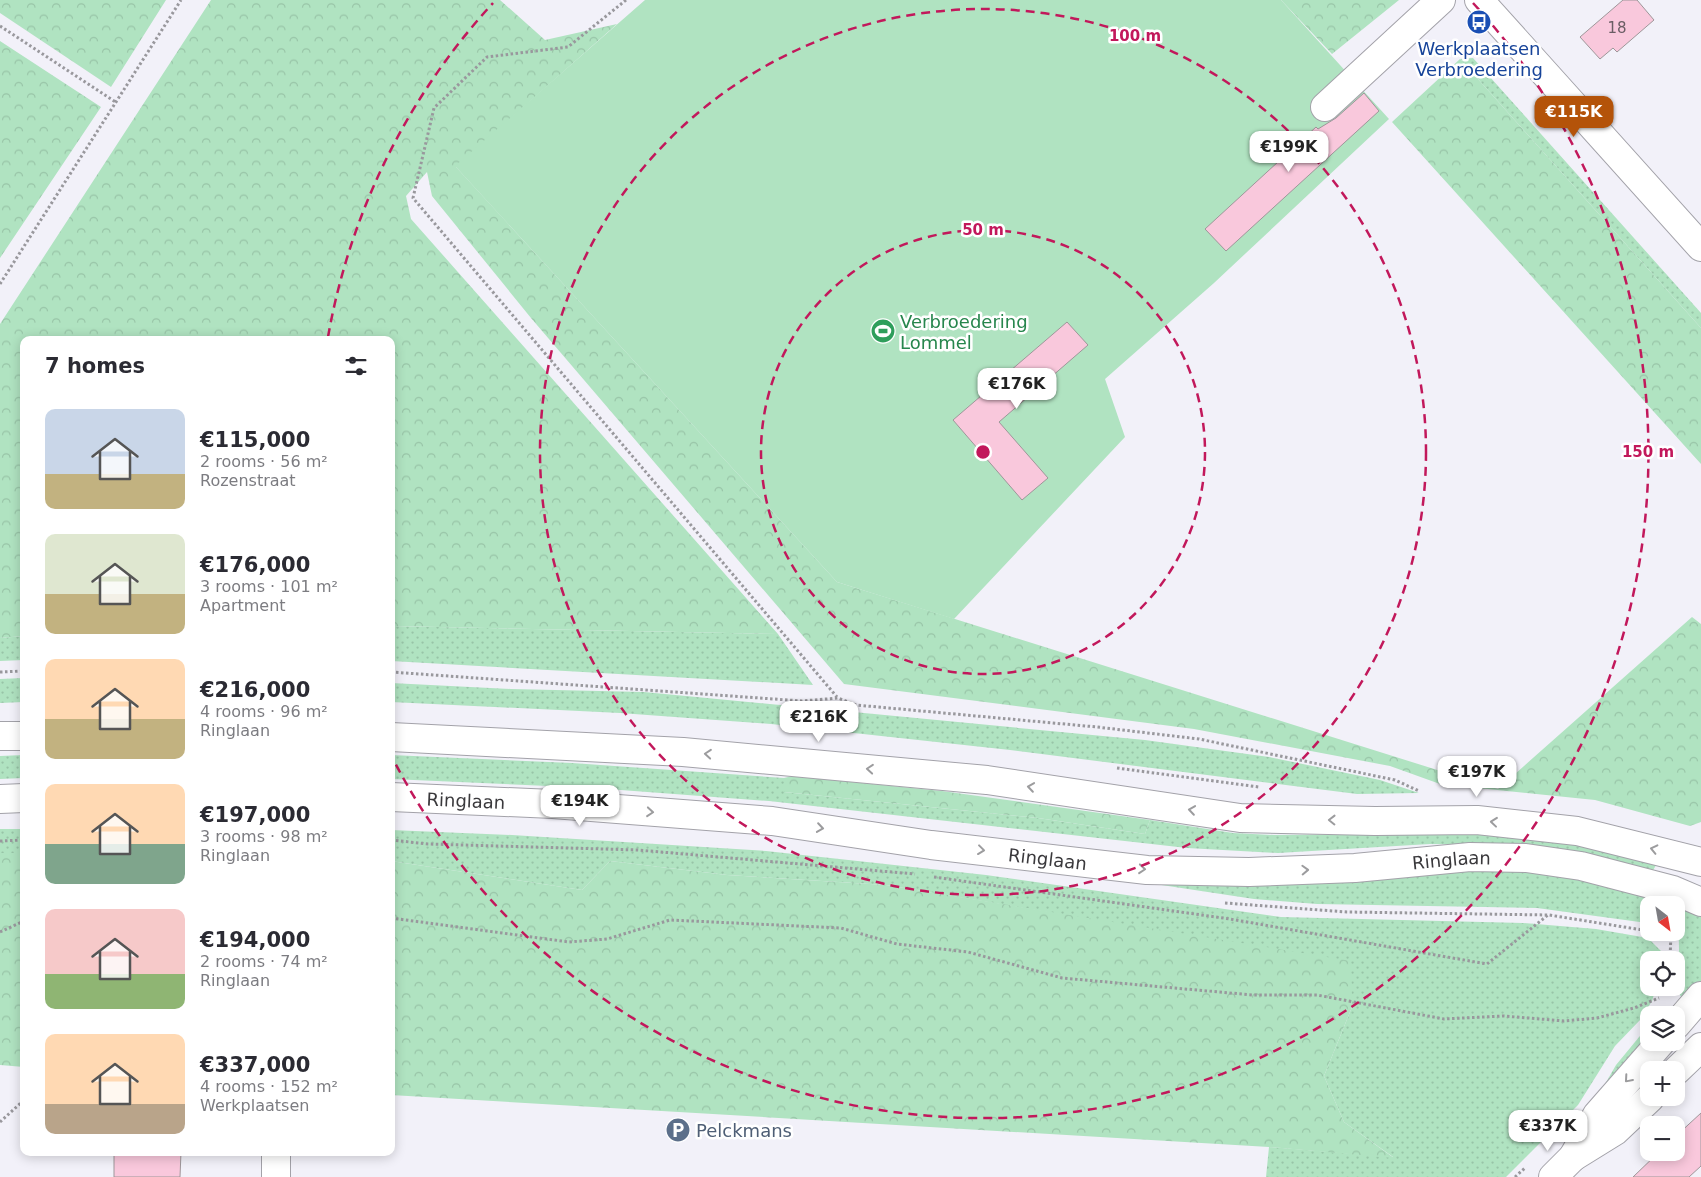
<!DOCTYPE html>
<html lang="en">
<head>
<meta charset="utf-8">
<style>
	:root { --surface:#fff; --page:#f2f2f3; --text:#2b2b33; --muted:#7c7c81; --accent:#b45309 }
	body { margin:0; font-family:"DejaVu Sans",sans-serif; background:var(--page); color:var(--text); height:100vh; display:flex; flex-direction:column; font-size:19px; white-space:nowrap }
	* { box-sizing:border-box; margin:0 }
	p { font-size:16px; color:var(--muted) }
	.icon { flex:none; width:28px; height:28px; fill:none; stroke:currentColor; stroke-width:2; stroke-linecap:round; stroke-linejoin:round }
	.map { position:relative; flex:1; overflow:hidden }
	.details { position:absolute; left:20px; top:336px; width:375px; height:820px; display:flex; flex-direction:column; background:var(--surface); border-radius:10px; box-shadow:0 2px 12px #0003 }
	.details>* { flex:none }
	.needle { width:32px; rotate:149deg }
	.controls { position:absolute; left:1640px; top:896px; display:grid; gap:10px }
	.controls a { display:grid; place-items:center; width:45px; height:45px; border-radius:10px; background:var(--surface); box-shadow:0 2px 12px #0003; font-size:25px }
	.price { position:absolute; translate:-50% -42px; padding:0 11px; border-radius:10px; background:#fff; color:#222; font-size:16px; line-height:32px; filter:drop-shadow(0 1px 2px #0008) }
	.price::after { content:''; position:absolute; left:50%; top:30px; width:15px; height:11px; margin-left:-8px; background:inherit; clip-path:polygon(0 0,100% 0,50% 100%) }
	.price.current { background:var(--accent); color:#fff }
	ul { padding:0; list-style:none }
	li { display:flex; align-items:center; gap:15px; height:125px; padding:0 25px }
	li span { display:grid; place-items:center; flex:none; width:140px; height:100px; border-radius:10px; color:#555 }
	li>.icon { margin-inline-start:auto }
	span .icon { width:60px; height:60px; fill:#fffc; stroke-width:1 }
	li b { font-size:21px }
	h2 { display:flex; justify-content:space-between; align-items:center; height:60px; padding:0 25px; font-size:21px }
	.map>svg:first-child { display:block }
	.grass { fill:url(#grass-dots) }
	.forest { fill:url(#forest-crowns) }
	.park { fill:#b0e3c1 }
	.building { fill:#f9c8dc; stroke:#9e9699 }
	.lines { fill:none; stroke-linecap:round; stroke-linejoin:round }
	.minor-casing { stroke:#a3a2a9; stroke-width:30 }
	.major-casing { stroke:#a3a2a9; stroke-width:30 }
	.path { stroke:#99989d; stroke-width:3; stroke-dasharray:2.5 2.5; stroke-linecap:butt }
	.minor { stroke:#fff; stroke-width:28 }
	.major { stroke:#fff; stroke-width:28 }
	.oneway { stroke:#9c9c9e }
	.ring { fill:none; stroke:#c2185b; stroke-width:2.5; stroke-dasharray:9 6 }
	.labels { text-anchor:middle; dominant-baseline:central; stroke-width:5; stroke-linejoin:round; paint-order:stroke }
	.number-label { font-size:15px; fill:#6a5d64 }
	.transit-label { font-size:18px; fill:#164399; stroke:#fff }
	.leisure-label { font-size:18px; fill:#27864d; stroke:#fff; text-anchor:start }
	.street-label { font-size:18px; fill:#3a393c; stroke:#fff }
	.service-label { font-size:18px; fill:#4e5e75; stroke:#fff; text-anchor:start }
	.centre { fill:#c2185b; stroke:#fff; stroke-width:2.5 }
	.ring-label { font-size:15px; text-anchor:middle; font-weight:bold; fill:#c2185b; stroke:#fff; stroke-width:5; stroke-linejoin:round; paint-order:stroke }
</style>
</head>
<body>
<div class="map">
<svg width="1701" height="1177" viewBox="0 0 1701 1177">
	<defs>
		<pattern id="grass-dots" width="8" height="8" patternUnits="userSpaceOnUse" patternTransform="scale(1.25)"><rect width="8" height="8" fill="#b0e3c1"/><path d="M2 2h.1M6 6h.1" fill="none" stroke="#98c4a7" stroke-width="1.8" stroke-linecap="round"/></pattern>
		<pattern id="forest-crowns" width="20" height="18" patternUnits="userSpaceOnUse" patternTransform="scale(1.25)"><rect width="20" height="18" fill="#b0e3c1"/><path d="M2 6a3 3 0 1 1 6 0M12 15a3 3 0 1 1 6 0" fill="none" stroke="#98c4a7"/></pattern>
	</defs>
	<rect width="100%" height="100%" fill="#f2f1f9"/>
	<path class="grass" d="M1473 58 1701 313V328L1460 59Z
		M391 626 778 634 813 685 391 661Z
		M24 636V660L0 661V638Z
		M24 678V702L0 703V679Z
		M391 683 511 689 644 692 1145 740 1269 757 1380 780 1419 793 1357 794 1010 750 771 724 620 713 391 702Z
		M24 755V778L0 779V756Z
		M391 755 572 763 784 778V792L1038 818 1145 834 1150 820 1233 833 1274 835 1510 833 1659 860 1652 872 1489 845 1430 844 1278 853 1187 848 769 801 594 788 391 779Z
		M0 829H24V853H0Z
		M391 830 512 835 766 851 986 875 1281 917 1523 923 1596 929 1648 938 1662 952V960H1649V988H1656L1652 1001 1641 1019 1615 1046 1578 1105 1506 1177H1266L1269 1147 1393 1157 1344 1122 1324 1076 1352 1007 1095 920 886 885 727 875 610 861 582 890 391 861Z
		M1448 868 1545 871 1648 891 1644 909 1647 923 1537 908 1317 904 1254 899 1069 871Z
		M1678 903 1701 915V982L1684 1001 1676 989 1679 950Z
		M1649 1025V1040L1593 1105 1616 1065Z"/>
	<path class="forest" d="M0 0H166L111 87 0 13Z
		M211 0H500L545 40 617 24 456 167 837 582 1498 789 1692 617 1701 624V822L1690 826 1595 800 1440 784 1390 766 1194 729 844 684 531 318 432 196 427 172 406 196 411 219 778 634 391 626V340H24V636L0 638V324Z
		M1281 0H1399L1332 54Z
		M0 41 101 107 0 258Z
		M1460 59 1701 328V464L1392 122Z
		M792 776 942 791 1150 820 1145 834 1038 818 784 792V778Z
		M0 853H24V1067L0 1065Z
		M391 861 582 890 610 861 727 875 886 885 1351 961 1352 1007 1324 1076 1344 1122 1394 1158 1269 1147 391 1095Z"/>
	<path class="park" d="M645 0H1281L1389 119 1214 283 1105 379 1125 437 954 619 837 582 455 166Z"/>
	<path class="building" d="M1623 0H1637L1654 20 1617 52 1613 48 1600 59 1580 37Z
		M1364 93 1379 111 1226 251 1205 229 1316 127 1318 129 1336 118Z
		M1067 322 1088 345 999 422 1048 478 1022 500 953 420Z
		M1701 1113V1166L1689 1177H1633L1659 1152H1676V1136Z
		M114 1152H181L180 1177H114Z"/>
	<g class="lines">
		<defs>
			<path id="minor" d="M1479 0 1701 247
				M1325 107 1441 0
				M276 1177V1152"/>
			<g id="major">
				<path d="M0 736H24"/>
				<path d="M391 737 683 752 987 780 1240 818 1375 821 1477 820 1577 831 1701 862"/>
				<path id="s1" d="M391 797 553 804 772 821 931 845 1147 870 1249 872 1355 868 1470 857 1526 858 1581 866 1673 890 1701 902"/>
				<path d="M0 799 24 798"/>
				<path d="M1676 1025 1701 996"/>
				<path d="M1676 1071 1701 1047"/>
				<path d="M1573 1157 1597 1115 1661 1042"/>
				<path d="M1553 1177 1573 1157 1615 1131 1650 1098"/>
			</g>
		</defs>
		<use href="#minor" class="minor-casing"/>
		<use href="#major" class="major-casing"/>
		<path class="path" d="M626 0 568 47 487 57 434 108 413 198 837 697
			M0 26 117 103
			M0 284 181 0
			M0 672 24 671
			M391 672 802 701 838 698 856 705 1097 727 1199 739 1395 780 1419 791
			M1117 768 1259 787
			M391 840 428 844 638 850 915 874
			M0 841 24 840
			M934 877 1230 919 1487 964 1548 915
			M1225 903 1347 912 1549 915 1649 931
			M391 918 569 942 607 939 670 920 841 928 897 944 968 952 1062 978 1253 995H1317L1444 1019 1504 1016 1564 1021 1597 1018 1634 1008 1659 998
			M0 932 24 921
			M1664 932 1671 933
			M1670 960 1671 932
			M0 1122 24 1100
			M1515 1177 1526 1167"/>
		<use href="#minor" class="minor"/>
		<use href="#major" class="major"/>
	</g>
	<defs><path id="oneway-chevron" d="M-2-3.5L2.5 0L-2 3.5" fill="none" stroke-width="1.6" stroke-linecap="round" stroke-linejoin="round" transform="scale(1.25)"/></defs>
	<g class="oneway">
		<use href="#oneway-chevron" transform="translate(708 754) rotate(-175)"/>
		<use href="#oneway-chevron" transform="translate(870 769) rotate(-175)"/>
		<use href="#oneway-chevron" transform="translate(1031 787) rotate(-172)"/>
		<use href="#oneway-chevron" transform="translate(1192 810) rotate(-172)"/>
		<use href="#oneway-chevron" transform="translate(650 812) rotate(5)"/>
		<use href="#oneway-chevron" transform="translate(1332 820) rotate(-179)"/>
		<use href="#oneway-chevron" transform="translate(1494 822) rotate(-174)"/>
		<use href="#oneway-chevron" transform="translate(820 828) rotate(8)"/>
		<use href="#oneway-chevron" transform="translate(1654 849) rotate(-167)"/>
		<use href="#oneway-chevron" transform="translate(981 850) rotate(7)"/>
		<use href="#oneway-chevron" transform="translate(1142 869) rotate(5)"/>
		<use href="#oneway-chevron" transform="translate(1305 870) rotate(-2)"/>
		<use href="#oneway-chevron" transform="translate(1628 1079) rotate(131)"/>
	</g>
	<g class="ring">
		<circle cx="983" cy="452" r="222"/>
		<circle cx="983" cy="452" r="443"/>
		<path d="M328 337A665 665 0 0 1 493 3M1473 3A665 665 0 1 1 393 759"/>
	</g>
	<defs>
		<symbol id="bus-disc" viewBox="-11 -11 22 22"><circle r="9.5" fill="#1a4fb4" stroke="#fff"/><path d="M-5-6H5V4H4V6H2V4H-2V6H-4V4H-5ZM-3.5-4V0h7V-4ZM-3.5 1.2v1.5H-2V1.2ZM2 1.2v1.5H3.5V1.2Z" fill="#fff"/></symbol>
		<symbol id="stadium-disc" viewBox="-11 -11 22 22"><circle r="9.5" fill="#2e9e5b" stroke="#fff"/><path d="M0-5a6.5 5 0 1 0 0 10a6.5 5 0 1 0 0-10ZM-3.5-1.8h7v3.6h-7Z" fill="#fff"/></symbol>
		<symbol id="parking-disc" viewBox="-11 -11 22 22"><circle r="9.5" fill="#5c6f8a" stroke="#fff"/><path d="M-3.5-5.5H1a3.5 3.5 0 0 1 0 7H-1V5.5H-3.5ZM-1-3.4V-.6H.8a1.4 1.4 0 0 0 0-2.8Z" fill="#fff"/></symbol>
	</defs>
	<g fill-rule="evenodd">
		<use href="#bus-disc" x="1465" y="8" width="28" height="28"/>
		<use href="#stadium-disc" x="869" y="317" width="28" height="28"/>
		<use href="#parking-disc" x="664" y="1116" width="28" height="28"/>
	</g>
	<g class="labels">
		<g class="number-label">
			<text x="1617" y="28">18</text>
		</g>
		<g class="transit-label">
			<text x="1479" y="48">Werkplaatsen<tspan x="1479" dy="21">Verbroedering</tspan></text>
		</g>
		<g class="leisure-label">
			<text x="900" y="321">Verbroedering<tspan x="900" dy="21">Lommel</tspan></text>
		</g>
		<g class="street-label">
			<text stroke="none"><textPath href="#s1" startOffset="75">Ringlaan</textPath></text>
			<text stroke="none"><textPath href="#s1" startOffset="660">Ringlaan</textPath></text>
			<text stroke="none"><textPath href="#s1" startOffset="1065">Ringlaan</textPath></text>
		</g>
		<g class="service-label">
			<text x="696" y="1130">Pelckmans</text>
		</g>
	</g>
	<circle cx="983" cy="452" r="8" class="centre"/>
	<g class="ring-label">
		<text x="1135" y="41">100 m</text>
		<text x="983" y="235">50 m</text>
		<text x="1648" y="457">150 m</text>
	</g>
</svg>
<div class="controls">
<a><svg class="needle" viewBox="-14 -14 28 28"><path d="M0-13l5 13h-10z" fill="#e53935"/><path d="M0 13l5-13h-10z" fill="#7c7c81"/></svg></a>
<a><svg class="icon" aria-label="locate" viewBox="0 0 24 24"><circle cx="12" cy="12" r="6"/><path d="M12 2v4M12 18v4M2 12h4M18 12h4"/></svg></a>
<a><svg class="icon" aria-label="layers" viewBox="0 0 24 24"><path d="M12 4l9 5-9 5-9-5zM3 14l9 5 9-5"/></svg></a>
<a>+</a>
<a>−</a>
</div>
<b class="price current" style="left:1574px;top:138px">€115K</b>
<b class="price" style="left:1289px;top:173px">€199K</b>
<b class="price" style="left:1017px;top:410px">€176K</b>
<b class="price" style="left:819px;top:743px">€216K</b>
<b class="price" style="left:1477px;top:798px">€197K</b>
<b class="price" style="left:580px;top:827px">€194K</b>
<b class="price" style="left:1548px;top:1152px">€337K</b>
<section class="details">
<h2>7 homes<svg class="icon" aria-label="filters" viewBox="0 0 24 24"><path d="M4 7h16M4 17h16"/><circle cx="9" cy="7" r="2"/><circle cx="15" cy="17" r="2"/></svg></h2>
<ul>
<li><span style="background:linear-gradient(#c9d6e8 65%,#c2b280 0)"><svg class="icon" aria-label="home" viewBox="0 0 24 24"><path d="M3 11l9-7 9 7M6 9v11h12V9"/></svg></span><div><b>€115,000</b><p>2 rooms · 56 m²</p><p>Rozenstraat</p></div></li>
<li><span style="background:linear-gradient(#dfe7d0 60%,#c2b280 0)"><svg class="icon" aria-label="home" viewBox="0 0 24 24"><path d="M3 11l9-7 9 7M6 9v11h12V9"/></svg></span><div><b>€176,000</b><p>3 rooms · 101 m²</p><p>Apartment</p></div></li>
<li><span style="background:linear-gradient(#ffd9b3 60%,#c2b280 0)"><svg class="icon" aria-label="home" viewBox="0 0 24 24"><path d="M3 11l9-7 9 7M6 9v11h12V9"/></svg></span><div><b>€216,000</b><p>4 rooms · 96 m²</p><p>Ringlaan</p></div></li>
<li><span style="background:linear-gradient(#ffd9b3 60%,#7fa58c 0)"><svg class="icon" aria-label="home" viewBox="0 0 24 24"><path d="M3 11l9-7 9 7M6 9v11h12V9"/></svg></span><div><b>€197,000</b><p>3 rooms · 98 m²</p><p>Ringlaan</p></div></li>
<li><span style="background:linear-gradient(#f6c9c9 65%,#8fb573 0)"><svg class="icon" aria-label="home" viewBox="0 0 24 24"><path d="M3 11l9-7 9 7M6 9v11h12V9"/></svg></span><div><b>€194,000</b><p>2 rooms · 74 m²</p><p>Ringlaan</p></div></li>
<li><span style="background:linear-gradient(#ffd9b3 70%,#b9a48a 0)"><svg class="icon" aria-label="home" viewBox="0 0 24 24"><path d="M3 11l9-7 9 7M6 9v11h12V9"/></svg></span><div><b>€337,000</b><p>4 rooms · 152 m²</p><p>Werkplaatsen</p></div></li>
</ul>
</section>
</div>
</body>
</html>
